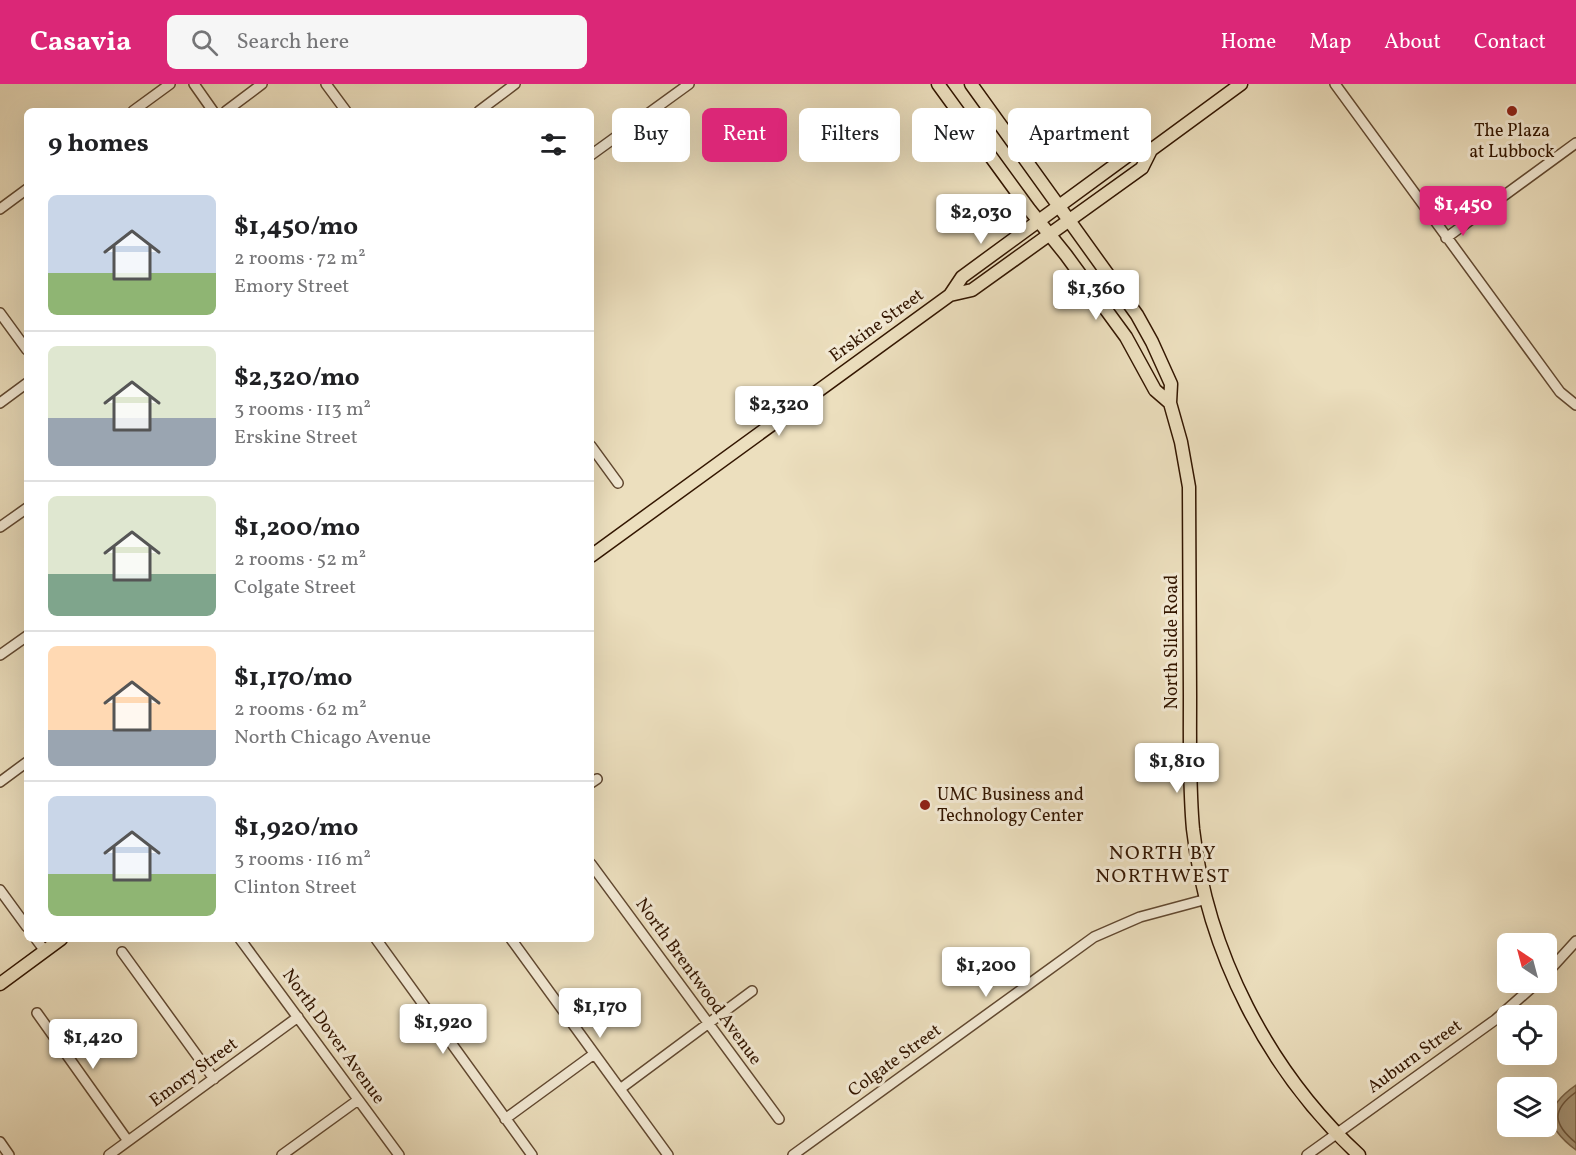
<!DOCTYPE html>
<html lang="en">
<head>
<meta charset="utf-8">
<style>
	:root { --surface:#fff; --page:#f6f6f6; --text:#202124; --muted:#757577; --line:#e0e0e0; --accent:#db2777 }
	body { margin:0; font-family:Vollkorn,serif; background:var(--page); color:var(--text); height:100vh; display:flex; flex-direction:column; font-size:22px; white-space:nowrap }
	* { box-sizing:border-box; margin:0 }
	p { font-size:20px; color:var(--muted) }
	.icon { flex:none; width:33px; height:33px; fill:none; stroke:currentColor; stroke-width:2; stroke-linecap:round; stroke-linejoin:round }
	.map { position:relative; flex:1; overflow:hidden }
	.sheet { position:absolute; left:24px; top:24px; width:570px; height:834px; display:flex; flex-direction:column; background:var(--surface); border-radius:9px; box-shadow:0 6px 24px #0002 }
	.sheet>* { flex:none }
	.top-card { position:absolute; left:612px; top:24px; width:570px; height:54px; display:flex; gap:12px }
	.needle { width:39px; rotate:324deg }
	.tools { position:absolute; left:1497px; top:849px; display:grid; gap:12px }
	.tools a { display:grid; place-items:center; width:60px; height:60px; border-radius:9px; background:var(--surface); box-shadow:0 6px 24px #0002; font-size:30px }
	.price { position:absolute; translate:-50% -51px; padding:0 14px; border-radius:6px; background:#fff; color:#222; font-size:20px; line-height:39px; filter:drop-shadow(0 2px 3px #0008) }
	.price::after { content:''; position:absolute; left:50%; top:36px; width:18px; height:14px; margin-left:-9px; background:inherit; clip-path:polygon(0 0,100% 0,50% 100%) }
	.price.selected { background:var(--accent); color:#fff }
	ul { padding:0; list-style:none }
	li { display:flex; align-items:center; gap:18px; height:150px; padding:0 24px }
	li+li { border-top:2px solid var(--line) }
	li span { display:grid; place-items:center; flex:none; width:168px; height:120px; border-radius:9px; color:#555 }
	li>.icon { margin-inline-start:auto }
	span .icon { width:72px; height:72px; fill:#fffc; stroke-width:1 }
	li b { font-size:26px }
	h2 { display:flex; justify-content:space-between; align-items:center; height:72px; padding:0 24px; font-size:26px }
	.tag { padding:0 21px; border-radius:9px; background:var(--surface); box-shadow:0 6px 24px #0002; font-size:21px; line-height:54px }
	.tag.selected { background:var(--accent); color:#fff }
	header { display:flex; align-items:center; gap:36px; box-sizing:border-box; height:84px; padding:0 30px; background:var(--accent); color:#fff }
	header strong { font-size:28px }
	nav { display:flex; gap:33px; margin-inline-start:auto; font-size:21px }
	.search { width:420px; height:54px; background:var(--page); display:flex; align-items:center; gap:15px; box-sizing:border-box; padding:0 21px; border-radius:9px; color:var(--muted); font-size:22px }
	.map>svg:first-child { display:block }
	.water { fill:#ad9b7d; stroke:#7c664b; stroke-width:1.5 }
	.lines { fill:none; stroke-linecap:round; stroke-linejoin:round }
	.shore { stroke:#70583e; stroke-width:1.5 }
	.minor-casing { stroke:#614830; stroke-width:12 }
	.major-casing { stroke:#331600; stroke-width:15 }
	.minor { stroke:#f3ead5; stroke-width:9 }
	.major { stroke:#ecdfbe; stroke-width:12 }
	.poi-dot { fill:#8f2418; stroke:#f3ead5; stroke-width:2 }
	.labels { text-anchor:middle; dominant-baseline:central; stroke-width:6; stroke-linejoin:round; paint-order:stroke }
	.poi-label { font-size:18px; fill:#331600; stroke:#f3ead5 }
	.street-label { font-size:18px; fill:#331600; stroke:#f3ead5 }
	.neighbourhood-label { font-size:20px; letter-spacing:1.5px; fill:#331600; stroke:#f3ead5 }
</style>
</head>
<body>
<header>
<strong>Casavia</strong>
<div class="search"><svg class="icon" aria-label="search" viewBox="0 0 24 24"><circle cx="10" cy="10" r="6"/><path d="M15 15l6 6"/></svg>Search here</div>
<nav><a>Home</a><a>Map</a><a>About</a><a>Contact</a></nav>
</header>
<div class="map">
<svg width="1576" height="1071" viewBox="0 0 1576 1071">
	<rect width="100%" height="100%" fill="#ecdfbe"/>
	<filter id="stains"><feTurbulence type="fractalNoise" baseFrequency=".00333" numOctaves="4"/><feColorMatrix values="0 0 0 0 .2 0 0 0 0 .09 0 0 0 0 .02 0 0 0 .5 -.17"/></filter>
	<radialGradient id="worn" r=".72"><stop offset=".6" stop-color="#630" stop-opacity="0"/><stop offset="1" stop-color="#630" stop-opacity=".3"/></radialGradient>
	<path class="water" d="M1576 1001V1066C1544 1042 1543 1024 1576 1001Z"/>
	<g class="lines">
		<path class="shore" d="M1576 1008C1551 1026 1553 1040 1576 1059"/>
		<defs>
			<path id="minor" d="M194 0 213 27
				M326 0 346 27
				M1335 0 1560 308 1576 321
				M133 27 170 0
				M226 27 262 0
				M479 27 515 0
				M591 71 689 0
				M0 125 27 105
				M1446 154 1576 59
				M0 229 27 266
				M0 319 27 299
				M591 362 618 399
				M0 443 27 424
				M0 571 27 552
				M0 698 27 678
				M591 699 597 695
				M591 780 779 1035
				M0 806 27 843
				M36 855 45 867
				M240 855 399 1071
				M376 855 532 1071
				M511 855 668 1071
				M122 868 214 995
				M1546 890 1576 857
				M37 929 128 1057
				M620 1005 752 907
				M505 1035 594 970
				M0 1058 9 1071
				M109 1071 298 933
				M282 1071 358 1016
				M793 1071 1094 853 1140 833 1207 815
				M1307 1071 1495 936 1538 898"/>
			<path id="major" d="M938 0 1029 125 1066 171 1126 253 1155 306 1170 319
				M971 0 1137 231 1152 258 1171 300 1170 319 1181 358 1189 403C1189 473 1190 543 1190 613 1190 657 1189 701 1193 745 1207 868 1268 987 1359 1071
				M950 211 972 206 1142 84 1151 66
				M591 472 950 211 962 193 1130 70 1151 66 1241 0
				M0 900 61 855"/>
		</defs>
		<use href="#minor" class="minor-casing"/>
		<use href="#major" class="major-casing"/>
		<use href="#minor" class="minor"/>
		<use href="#major" class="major"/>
	</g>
	<g class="poi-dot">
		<circle cx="1512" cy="27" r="6"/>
		<circle cx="925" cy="721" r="6"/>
	</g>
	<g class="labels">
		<g class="poi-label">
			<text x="1512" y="47">The Plaza<tspan x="1512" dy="21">at Lubbock</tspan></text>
			<text x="937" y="711" text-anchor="start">UMC Business and<tspan x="937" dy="21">Technology Center</tspan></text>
		</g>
		<g class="street-label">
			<text transform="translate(877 242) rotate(-36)">Erskine Street</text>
			<text transform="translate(1172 558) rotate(-90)">North Slide Road</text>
			<text transform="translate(698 898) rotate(54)">North Brentwood Avenue</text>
			<text transform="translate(333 953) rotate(54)">North Dover Avenue</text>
			<text transform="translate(1415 973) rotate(-36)">Auburn Street</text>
			<text transform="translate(895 977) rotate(-36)">Colgate Street</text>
			<text transform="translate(194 989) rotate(-36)">Emory Street</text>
		</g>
		<g class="neighbourhood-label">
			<text x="1163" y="770">NORTH BY<tspan x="1163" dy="23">NORTHWEST</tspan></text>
		</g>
	</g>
	<rect width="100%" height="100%" filter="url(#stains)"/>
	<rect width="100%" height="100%" fill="url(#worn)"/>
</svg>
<div class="tools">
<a><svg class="needle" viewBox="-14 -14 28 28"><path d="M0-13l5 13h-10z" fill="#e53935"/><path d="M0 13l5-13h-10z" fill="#757577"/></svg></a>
<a><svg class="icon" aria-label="locate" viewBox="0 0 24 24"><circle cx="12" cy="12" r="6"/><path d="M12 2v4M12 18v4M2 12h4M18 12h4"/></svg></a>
<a><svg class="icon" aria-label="layers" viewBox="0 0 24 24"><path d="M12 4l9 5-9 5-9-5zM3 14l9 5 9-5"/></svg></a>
</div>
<b class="price selected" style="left:1463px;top:153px">$1,450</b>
<b class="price" style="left:981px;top:161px">$2,030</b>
<b class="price" style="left:1096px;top:237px">$1,360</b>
<b class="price" style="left:779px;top:353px">$2,320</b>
<b class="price" style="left:1177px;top:710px">$1,810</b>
<b class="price" style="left:986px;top:914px">$1,200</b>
<b class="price" style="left:600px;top:955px">$1,170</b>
<b class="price" style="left:443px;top:971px">$1,920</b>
<b class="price" style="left:93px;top:986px">$1,420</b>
<div class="top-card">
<a class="tag">Buy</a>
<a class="tag selected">Rent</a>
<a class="tag">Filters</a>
<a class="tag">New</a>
<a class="tag">Apartment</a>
</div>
<section class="sheet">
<h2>9 homes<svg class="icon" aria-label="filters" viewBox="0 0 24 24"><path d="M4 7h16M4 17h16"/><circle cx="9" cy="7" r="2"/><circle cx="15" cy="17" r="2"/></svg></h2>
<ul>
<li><span style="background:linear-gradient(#c9d6e8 65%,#8fb573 0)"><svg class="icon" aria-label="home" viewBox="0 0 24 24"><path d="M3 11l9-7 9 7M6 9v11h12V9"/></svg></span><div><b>$1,450/mo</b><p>2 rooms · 72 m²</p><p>Emory Street</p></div></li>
<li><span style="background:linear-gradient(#dfe7d0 60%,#9aa5b1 0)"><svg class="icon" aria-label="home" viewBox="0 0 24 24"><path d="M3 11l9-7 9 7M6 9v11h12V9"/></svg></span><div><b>$2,320/mo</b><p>3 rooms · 113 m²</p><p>Erskine Street</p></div></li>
<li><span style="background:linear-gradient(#dfe7d0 65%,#7fa58c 0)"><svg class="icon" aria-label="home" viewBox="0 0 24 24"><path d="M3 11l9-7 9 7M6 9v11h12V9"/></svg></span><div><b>$1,200/mo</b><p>2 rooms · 52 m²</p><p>Colgate Street</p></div></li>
<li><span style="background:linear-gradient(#ffd9b3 70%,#9aa5b1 0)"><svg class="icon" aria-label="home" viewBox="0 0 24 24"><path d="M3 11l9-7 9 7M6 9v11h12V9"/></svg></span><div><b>$1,170/mo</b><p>2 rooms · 62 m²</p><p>North Chicago Avenue</p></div></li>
<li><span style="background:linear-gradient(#c9d6e8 65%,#8fb573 0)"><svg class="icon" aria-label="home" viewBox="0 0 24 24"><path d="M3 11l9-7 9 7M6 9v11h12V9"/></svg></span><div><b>$1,920/mo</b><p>3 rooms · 116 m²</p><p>Clinton Street</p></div></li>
</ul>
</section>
</div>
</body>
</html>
